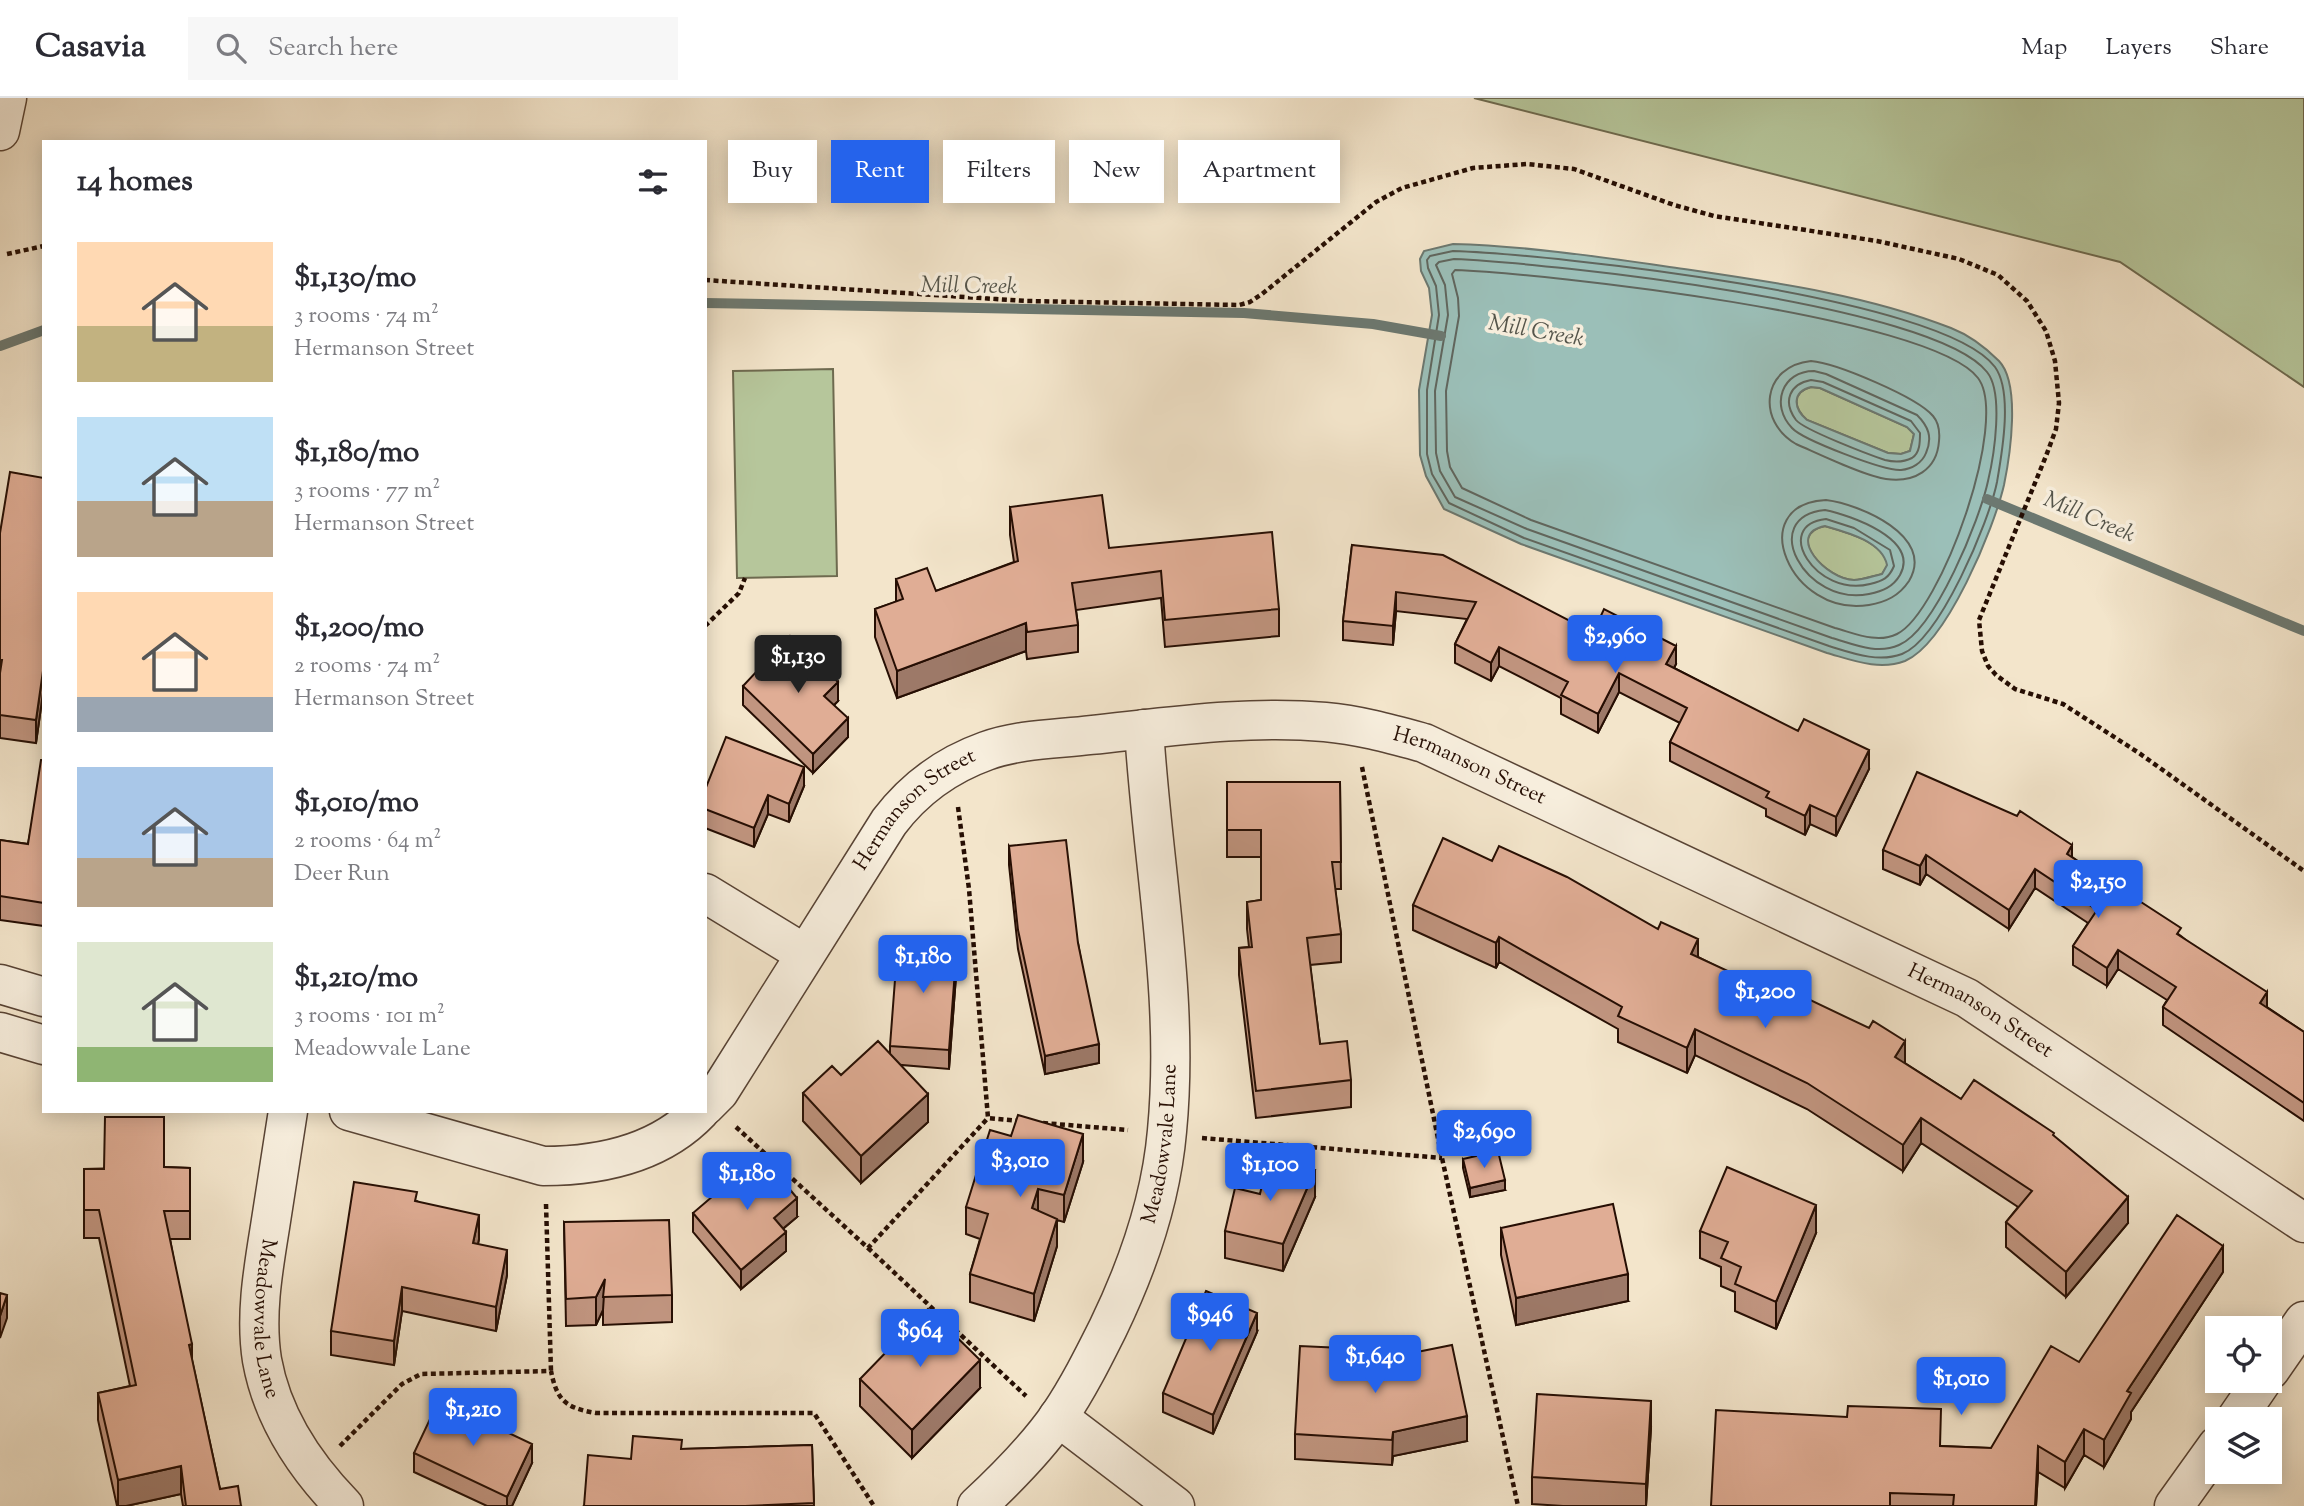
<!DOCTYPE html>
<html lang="en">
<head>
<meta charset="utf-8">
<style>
	:root { --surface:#fff; --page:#f7f7f7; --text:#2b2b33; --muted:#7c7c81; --line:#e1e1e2; --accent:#2563eb }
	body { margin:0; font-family:"Sorts Mill Goudy",serif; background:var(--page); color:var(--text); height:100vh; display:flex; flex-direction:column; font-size:26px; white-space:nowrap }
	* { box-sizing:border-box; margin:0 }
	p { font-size:23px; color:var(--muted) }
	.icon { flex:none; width:38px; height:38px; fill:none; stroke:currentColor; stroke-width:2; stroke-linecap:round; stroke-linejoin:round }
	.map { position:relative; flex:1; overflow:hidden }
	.sheet { position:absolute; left:42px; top:42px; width:665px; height:973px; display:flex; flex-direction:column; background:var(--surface); border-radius:0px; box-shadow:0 4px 18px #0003 }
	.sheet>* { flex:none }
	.top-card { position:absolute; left:728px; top:42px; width:665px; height:63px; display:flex; gap:14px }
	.buttons { position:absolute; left:2205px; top:1218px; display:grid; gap:14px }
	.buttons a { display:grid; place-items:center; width:77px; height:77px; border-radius:0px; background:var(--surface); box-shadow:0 4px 18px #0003; font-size:35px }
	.price { position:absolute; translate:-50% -60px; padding:0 16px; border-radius:7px; background:var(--accent); color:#fff; font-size:23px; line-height:46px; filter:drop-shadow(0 2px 4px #0008) }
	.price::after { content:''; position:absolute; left:50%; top:42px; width:21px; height:16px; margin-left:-10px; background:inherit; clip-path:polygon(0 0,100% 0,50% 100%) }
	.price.active { background:#222; color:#fff }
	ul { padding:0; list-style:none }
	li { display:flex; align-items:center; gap:21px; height:175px; padding:0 35px }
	li span { display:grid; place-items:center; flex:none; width:196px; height:140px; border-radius:0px; color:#555 }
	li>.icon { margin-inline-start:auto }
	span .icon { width:84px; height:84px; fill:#fffc; stroke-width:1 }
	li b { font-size:30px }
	h2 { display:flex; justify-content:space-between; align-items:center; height:84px; padding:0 35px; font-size:30px }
	.tag { padding:0 24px; border-radius:0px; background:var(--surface); box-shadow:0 4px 18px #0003; font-size:24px; line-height:63px }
	.tag.active { background:var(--accent); color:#fff }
	header { display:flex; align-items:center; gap:42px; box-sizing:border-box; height:98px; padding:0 35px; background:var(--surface); border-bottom:2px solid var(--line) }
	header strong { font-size:33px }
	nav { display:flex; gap:38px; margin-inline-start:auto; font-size:24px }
	.search { width:490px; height:63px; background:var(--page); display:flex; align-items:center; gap:18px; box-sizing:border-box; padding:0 24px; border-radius:0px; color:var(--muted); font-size:26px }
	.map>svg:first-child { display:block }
	.green { fill:#b6c69b; stroke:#6e6a4f; stroke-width:2 }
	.water { fill:#9bbfb8; stroke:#6c7870; stroke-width:2; fill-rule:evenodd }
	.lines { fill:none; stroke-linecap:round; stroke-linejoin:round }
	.shore { stroke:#60665e; stroke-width:2 }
	.stream { stroke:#6c7870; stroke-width:10 }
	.minor-casing { stroke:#594435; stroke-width:41 }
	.path { stroke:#260e03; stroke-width:4.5; stroke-dasharray:5 3.5; stroke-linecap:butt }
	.minor { stroke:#f7eedd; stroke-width:38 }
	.wall { fill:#c19580; stroke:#260e03; stroke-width:2 }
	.shaded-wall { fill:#9d7968; stroke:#260e03; stroke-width:2 }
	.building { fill:#e0ad95; stroke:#260e03; stroke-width:2 }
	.labels { text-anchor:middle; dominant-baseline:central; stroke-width:7; stroke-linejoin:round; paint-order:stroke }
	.street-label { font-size:21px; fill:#260e03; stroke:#f7eedd }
	.water-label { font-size:23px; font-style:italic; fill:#55554b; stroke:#f7eedd }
</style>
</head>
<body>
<header>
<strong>Casavia</strong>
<div class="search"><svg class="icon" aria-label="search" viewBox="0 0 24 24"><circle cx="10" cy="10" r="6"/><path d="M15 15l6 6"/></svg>Search here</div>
<nav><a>Map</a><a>Layers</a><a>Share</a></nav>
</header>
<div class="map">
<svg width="2304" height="1408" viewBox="0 0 2304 1408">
	<rect width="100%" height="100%" fill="#f3e5cb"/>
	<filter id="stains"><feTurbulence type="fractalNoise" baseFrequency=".00286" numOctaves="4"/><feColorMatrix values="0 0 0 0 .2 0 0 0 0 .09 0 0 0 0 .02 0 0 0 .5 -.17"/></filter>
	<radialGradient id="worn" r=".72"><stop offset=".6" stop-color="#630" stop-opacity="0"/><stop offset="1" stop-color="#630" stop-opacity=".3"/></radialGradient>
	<path class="green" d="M1474 0H2304V289L2120 164Z
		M833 271 837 478 737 480 733 273Z
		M1811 289 1820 290 1907 329 1914 336 1910 353 1901 356 1888 355 1807 322C1793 310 1792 294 1811 289Z
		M1825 428C1846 434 1882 443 1888 467L1882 476C1873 478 1863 482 1854 482 1828 482 1783 437 1825 428Z"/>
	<path class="water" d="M1453 146C1530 148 1607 160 1684 171 1773 184 1867 197 1951 230 1969 237 1986 250 1999 263 2021 286 2010 358 2004 387 1994 430 1947 545 1905 563 1879 573 1852 562 1827 555L1521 446 1444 411 1426 378 1420 357 1419 292 1432 217 1429 190 1421 173 1420 161 1424 153ZM1811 289 1820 290 1907 329 1914 336 1910 353 1901 356 1888 355 1807 322C1793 310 1792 294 1811 289ZM1825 428C1846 434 1882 443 1887 467L1882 476C1873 478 1863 482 1854 482 1827 482 1784 436 1825 428Z"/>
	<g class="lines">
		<path class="shore" d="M1453 153C1548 156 1943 198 1995 269 2013 294 2002 355 1997 384 1989 424 1940 541 1902 556 1878 565 1852 555 1829 548L1524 440 1449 405 1432 376 1427 356V292L1439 217 1436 188 1428 170 1427 162 1430 158Z
			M1454 161C1548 165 1934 206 1987 274 2004 295 1994 358 1988 383 1980 421 1935 532 1899 547 1877 557 1853 546 1832 540L1527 431 1455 399 1440 373 1436 355 1435 293 1448 217 1445 187 1436 167 1439 164Z
			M1455 172C1543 175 1931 218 1978 280 2010 322 1941 514 1897 536 1877 546 1854 535 1835 530L1531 422 1462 390 1450 369 1447 353 1446 293 1459 218 1458 200 1452 176Z
			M1811 263C1836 265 1917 299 1933 318 1939 325 1940 333 1939 343 1937 372 1914 385 1886 381 1864 378 1819 356 1796 346 1756 323 1762 268 1811 263Z
			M1814 273 1826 276 1917 317C1928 328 1933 339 1926 355 1922 365 1912 371 1901 372 1884 373 1803 342 1792 330 1770 307 1782 273 1814 273Z
			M1811 282 1823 284 1911 323 1920 335C1920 344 1920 355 1912 360 1904 364 1893 364 1885 362 1870 357 1804 332 1796 322 1782 303 1790 286 1811 282Z
			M1826 402C1859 406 1936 438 1909 483 1899 498 1886 504 1869 507 1790 520 1743 406 1826 402Z
			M1825 412C1850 417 1920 441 1900 477 1893 489 1883 493 1869 496 1805 509 1757 419 1825 412Z
			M1826 421 1854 430 1890 452 1894 468C1889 480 1883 483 1870 486 1816 500 1771 427 1826 421Z"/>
		<path class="stream" d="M705 205 1244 215 1373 226 1441 238
			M0 248 44 232
			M1987 401 2304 533"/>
		<defs>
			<g id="minor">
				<path d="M0 33 7 0"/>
				<path d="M705 795 805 856"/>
				<path d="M0 886 44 899"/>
				<path d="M0 934 44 947"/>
				<path id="s1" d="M705 1008 719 994 889 724C914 691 947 667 986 653 1019 641 1057 641 1091 637 1168 629 1248 617 1325 624 1359 627 1391 636 1424 645L1967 900 2304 1125"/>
				<path id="s2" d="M288 1013C282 1052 276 1090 270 1129 263 1172 255 1218 262 1262 272 1318 305 1368 344 1408"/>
				<path d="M349 1013 543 1068C600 1068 659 1056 700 1013"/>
				<path d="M2270 1272 2304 1223"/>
				<path d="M1058 1319 1175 1408"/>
				<path d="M2236 1321 2262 1283"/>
				<path id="s3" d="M977 1408C1006 1381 1036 1351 1059 1318 1078 1290 1093 1260 1108 1230 1138 1168 1161 1102 1167 1033 1180 899 1152 765 1144 631"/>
				<path d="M2174 1408 2217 1348"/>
			</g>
		</defs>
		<use href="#minor" class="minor-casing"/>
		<path class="path" d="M7 156 44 148
			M705 182 1026 203 1239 207 1250 204 1262 196 1376 104 1402 90 1473 70 1527 66 1574 71 1674 107 1714 118 1877 143 1959 161 1998 177 2027 203 2046 233 2055 263 2059 305 2056 331 2046 358 1979 522 1982 553 1988 568 1996 577 2015 591 2063 606 2139 655 2304 773
			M705 528 739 495 745 480
			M1362 669 1442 1060 1518 1408
			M958 709 969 791 988 1020 1020 1023
			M1043 1025 1128 1032
			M736 1029 868 1150 988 1020
			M1202 1040 1442 1060
			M546 1106 551 1273
			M868 1150 1026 1298
			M340 1348 402 1286 421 1276 551 1273C557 1303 566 1310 596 1315H814L874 1408"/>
		<use href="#minor" class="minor"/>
	</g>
	<path class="wall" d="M44 380V588L36 645 0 640V435Z
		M1010 409 1109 450 1279 511V538L1165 549 1161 500 1076 512 1078 527V554L1027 561 1026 553 897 600 875 539V511L896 504V481L936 493 1014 464 1010 437Z
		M1352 447 1593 535 1676 566 1674 570 1869 671 1836 738 1810 726 1805 737 1766 718V711L1670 663V644L1680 625 1619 594 1598 635 1561 616V600L1499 568 1491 583 1455 565V546L1467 521 1396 513 1393 547 1343 542V523Z
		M743 588 838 603 834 607 848 639 813 675 743 607Z
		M44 662V828L0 822V742L28 746Z
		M1227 684H1340L1341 791H1335L1341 836V864L1310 867 1320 946 1351 982V1009L1256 1020 1239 877V850L1249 849 1247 831V804L1261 802V759H1227Z
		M804 688 789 724 768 716 754 749 705 730V692Z
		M1009 748 1078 845 1099 965 1045 976 1018 851 1009 767Z
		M1883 752 2072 759 2181 838 2267 909 2304 934V1023L2163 927V909L2167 902 2118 871 2107 888 2073 867V848L2088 825 2035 790 2009 831 1926 776 1920 787 1883 771Z
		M1413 807 1698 859 1905 965 1961 1001 2054 1038 2128 1125 2066 1199 2006 1149V1124L2018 1109 1921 1045 1903 1073 1807 1011 1695 957 1687 975 1618 944V931L1499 864 1496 870 1413 832Z
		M957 865 949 971 901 967 928 1024 861 1085 803 1023V995L890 955V948Z
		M1463 1061 1505 1092 1470 1099 1463 1070Z
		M1083 1064 1064 1124 1057 1122V1148L1034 1223 970 1204V1176L980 1141 966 1136V1109Z
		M164 1069 190 1070V1141H170L192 1262 220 1391 241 1408H183L181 1396 126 1408H117L98 1322V1295L130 1288 99 1140H84V1071Z
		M1260 1096 1315 1099 1283 1173 1225 1160V1133Z
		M417 1103 479 1141 478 1146 507 1177 496 1233 402 1213 394 1267 331 1257V1233Z
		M693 1115 797 1119 783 1131 786 1153 741 1191 693 1134Z
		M564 1124 672 1197V1224L603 1227V1212L596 1227 566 1228Z
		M1501 1130 1628 1203 1516 1227 1501 1157Z
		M1700 1133 1816 1135 1776 1231 1735 1213V1194L1721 1188V1169L1700 1160Z
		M2223 1174 2131 1314V1321L2104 1369 2084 1357 2065 1390 2038 1374 2036 1408H1711L1941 1348 1991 1350 2079 1264Z
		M1257 1234 1213 1336 1163 1314V1295Z
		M1407 1256 1467 1343 1393 1358 1392 1367 1295 1361V1336L1342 1274 1407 1278Z
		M860 1281 980 1290 912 1360 860 1308Z
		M1651 1330 1646 1408H1563L1532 1406V1379Z
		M812 1347 814 1408H584L682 1351Z
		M414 1355 532 1365 512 1408H487L414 1374Z"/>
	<path class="shaded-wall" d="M1396 494V513L1393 547V528Z
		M1026 525V553L897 600V573Z
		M1676 548V566L1666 585V566Z
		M1499 549V568L1491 583V565Z
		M44 566V588L36 645V622Z
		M1619 575V594L1598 635V616Z
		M838 584V603L824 617V598Z
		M848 620V639L813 675V656Z
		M1869 652V671L1836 738V719Z
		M804 669V688L789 724V706Z
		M768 697V716L754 749V730Z
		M1810 707V726L1805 737V718Z
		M2072 747V766L2067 756Z
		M1926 757V776L1920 787V768Z
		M2035 771V790L2009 831V812Z
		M1499 839V864L1496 870V845Z
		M1698 841V867L1691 856Z
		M957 846V865L949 971V952Z
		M2118 852V871L2107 888V870Z
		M2267 894V913L2260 905Z
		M1695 931V957L1687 975V950Z
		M1905 943V969L1895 959Z
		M1099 946V965L1045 976V958Z
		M928 996V1024L861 1085V1058Z
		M1921 1020V1045L1903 1073V1047Z
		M1083 1036V1064L1064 1124V1097Z
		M1315 1072V1099L1283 1173V1146Z
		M1505 1082V1092L1470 1099V1090Z
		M1038 1091V1118L1032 1110Z
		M2128 1099V1125L2066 1199V1174Z
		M797 1100V1119L774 1138V1120Z
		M1816 1107V1135L1776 1231V1204Z
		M479 1117V1141L473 1169V1145Z
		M1057 1121V1148L1034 1223V1196Z
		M786 1134V1153L741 1191V1172Z
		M2223 1148V1174L2131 1314V1321L2104 1369V1342L2127 1293Z
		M507 1152V1177L496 1233V1209Z
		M1628 1176V1203L1516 1227V1200Z
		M605 1181 603 1212 596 1227V1199Z
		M402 1189V1213L394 1267V1243Z
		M7 1197V1220L0 1240V1218Z
		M1257 1215V1234L1213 1336V1317Z
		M192 1246V1274L189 1247Z
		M980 1262V1290L912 1360V1332Z
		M1651 1303V1330L1646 1408V1386Z
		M1467 1318V1343L1393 1358 1392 1367 1393 1334Z
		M2084 1331V1357L2065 1390V1364Z
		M532 1346V1365L512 1408H507V1399Z
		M2038 1348V1374L2036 1408H2035Z
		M181 1368V1396L126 1408H118V1382Z"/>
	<path class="building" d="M10 374 44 380V566L36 622 0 617V575L2 562H0V435Z
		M1102 397 1109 450 1272 434 1279 511 1165 522 1161 473 1072 485 1078 527 1027 534 1026 525 897 573 875 511 903 501 896 481 927 470 936 493 1018 463 1010 409Z
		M1352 447 1443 457 1593 535 1604 511 1676 548 1666 566 1798 633 1804 621 1869 652 1836 719 1810 707 1805 718 1766 699 1769 694 1670 644 1687 610 1619 575 1598 616 1561 597 1568 584 1499 549 1491 565 1455 546 1476 504 1396 494 1393 528 1343 523Z
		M790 538 838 584 824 598 848 620 813 656 743 588Z
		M726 639 804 669 789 706 768 697 754 730 705 711V692Z
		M41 662H44V805L0 798V742L28 746Z
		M1917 674 2017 718 2020 713 2072 747 2067 756 2181 830 2177 836 2267 894 2260 905 2304 934V1005L2163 909 2176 889 2118 852 2107 870 2073 848 2097 812 2035 771 2009 812 1926 757 1920 768 1883 752Z
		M1227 684H1340L1341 764H1332L1341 836 1307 840 1320 946 1347 943 1351 982 1256 993 1239 850 1252 849 1247 804 1261 802V732H1227Z
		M1443 740 1492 763 1499 748 1567 779 1658 831 1661 824 1698 841 1691 856 1762 889 1766 881 1869 930 1873 923 1905 943 1895 959 1961 1001 1974 982 2054 1035 2053 1037 2128 1099 2066 1174 2006 1124 2032 1093 1921 1020 1903 1047 1807 985 1695 931 1687 950 1618 918 1622 909 1499 839 1496 845 1413 807Z
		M1066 742 1078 845 1099 946 1045 958 1018 832 1009 748Z
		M898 842 957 846 949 952 890 948Z
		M878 943 928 996 861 1058 803 995 832 968 841 977Z
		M1018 1017 1083 1036 1064 1097 1038 1091 1032 1110 1057 1121 1034 1196 970 1176 988 1116 966 1109 990 1032 1011 1038Z
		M105 1019H164V1069L190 1070V1113H164L192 1246 189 1247 220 1391 238 1388 241 1408H186L181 1368 118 1382 98 1295 136 1287 99 1112H84V1071H104Z
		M1498 1053 1505 1082 1470 1090 1463 1061Z
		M761 1057 797 1100 774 1120 786 1134 741 1172 693 1115Z
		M1268 1061 1315 1072 1283 1146 1225 1133 1235 1090 1260 1096Z
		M1727 1069 1816 1107 1776 1204 1735 1186 1741 1169 1721 1160 1728 1144 1700 1133Z
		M354 1084 417 1094 415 1103 479 1117 473 1145 507 1152 496 1209 402 1189 394 1243 331 1233Z
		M1613 1106 1628 1176 1516 1200 1501 1130Z
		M2177 1117 2223 1148 2127 1293 2131 1295 2104 1342 2084 1331 2065 1364 2038 1348 2035 1408H1953L1954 1397 1890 1395V1408H1711L1716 1312 1847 1319 1848 1308 1941 1311 1940 1348 1991 1350 2051 1248 2079 1264Z
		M669 1122 672 1197 603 1199 605 1181 596 1199 566 1201 564 1124Z
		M1206 1193 1257 1215 1213 1317 1163 1295Z
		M0 1195 7 1197 0 1218Z
		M928 1211 980 1262 912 1332 860 1281Z
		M1452 1247 1467 1318 1393 1334 1392 1342 1295 1336 1300 1248 1342 1250 1341 1274 1412 1278 1407 1256Z
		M1537 1296 1651 1303 1646 1386 1532 1379Z
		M439 1302 532 1346 507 1399 414 1355Z
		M633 1338 682 1342 681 1351 812 1347 814 1405 745 1408H584L588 1357 631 1361Z"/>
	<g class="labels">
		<g class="street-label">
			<text stroke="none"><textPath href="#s1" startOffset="954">Hermanson Street</textPath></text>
			<text stroke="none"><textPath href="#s1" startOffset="366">Hermanson Street</textPath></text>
			<text stroke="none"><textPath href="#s1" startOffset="1521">Hermanson Street</textPath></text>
			<text stroke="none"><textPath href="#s3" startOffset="416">Meadowvale Lane</textPath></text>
			<text stroke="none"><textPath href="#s2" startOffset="210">Meadowvale Lane</textPath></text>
		</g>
		<g class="water-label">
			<text transform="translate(969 189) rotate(1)">Mill Creek</text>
			<text transform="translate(1536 234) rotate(10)">Mill Creek</text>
			<text transform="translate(2089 420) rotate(23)">Mill Creek</text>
		</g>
	</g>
	<rect width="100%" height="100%" filter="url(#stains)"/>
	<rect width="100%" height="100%" fill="url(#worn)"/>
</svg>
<div class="buttons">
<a><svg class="icon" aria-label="locate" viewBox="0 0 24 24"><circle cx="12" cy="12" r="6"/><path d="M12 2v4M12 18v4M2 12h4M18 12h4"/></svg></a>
<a><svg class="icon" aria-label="layers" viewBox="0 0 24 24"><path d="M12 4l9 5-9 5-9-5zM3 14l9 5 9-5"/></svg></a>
</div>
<b class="price" style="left:1615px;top:577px">$2,960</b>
<b class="price active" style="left:798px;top:597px">$1,130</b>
<b class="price" style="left:2098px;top:822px">$2,150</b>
<b class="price" style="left:923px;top:897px">$1,180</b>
<b class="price" style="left:1765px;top:932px">$1,200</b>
<b class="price" style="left:1484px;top:1072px">$2,690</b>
<b class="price" style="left:1020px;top:1101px">$3,010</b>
<b class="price" style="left:1270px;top:1105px">$1,100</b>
<b class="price" style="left:747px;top:1114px">$1,180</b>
<b class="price" style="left:1210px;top:1255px">$946</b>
<b class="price" style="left:920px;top:1271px">$964</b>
<b class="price" style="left:1375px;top:1297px">$1,640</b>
<b class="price" style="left:1961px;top:1319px">$1,010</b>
<b class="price" style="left:473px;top:1350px">$1,210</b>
<div class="top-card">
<a class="tag">Buy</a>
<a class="tag active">Rent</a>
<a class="tag">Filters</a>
<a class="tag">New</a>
<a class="tag">Apartment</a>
</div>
<section class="sheet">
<h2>14 homes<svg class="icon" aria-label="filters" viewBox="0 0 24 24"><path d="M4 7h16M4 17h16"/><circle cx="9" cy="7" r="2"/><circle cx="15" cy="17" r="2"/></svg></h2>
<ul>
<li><span style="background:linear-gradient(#ffd9b3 60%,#c2b280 0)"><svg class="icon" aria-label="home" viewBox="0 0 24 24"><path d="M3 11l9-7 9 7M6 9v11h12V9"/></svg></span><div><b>$1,130/mo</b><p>3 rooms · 74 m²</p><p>Hermanson Street</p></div></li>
<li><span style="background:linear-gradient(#bfe0f5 60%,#b9a48a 0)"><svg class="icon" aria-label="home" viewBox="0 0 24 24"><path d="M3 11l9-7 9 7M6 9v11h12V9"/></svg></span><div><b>$1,180/mo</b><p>3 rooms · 77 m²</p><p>Hermanson Street</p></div></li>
<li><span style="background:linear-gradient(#ffd9b3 75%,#9aa5b1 0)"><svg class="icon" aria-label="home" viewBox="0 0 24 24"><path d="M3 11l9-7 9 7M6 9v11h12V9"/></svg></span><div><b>$1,200/mo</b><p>2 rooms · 74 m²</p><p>Hermanson Street</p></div></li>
<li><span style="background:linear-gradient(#a9c7e8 65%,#b9a48a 0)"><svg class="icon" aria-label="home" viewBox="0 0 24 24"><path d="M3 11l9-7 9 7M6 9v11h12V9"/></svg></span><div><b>$1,010/mo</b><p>2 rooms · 64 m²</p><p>Deer Run</p></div></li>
<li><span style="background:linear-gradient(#dfe7d0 75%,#8fb573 0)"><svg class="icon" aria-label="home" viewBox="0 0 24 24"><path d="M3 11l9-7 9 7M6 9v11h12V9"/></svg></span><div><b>$1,210/mo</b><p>3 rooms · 101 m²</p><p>Meadowvale Lane</p></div></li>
</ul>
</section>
</div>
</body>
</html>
